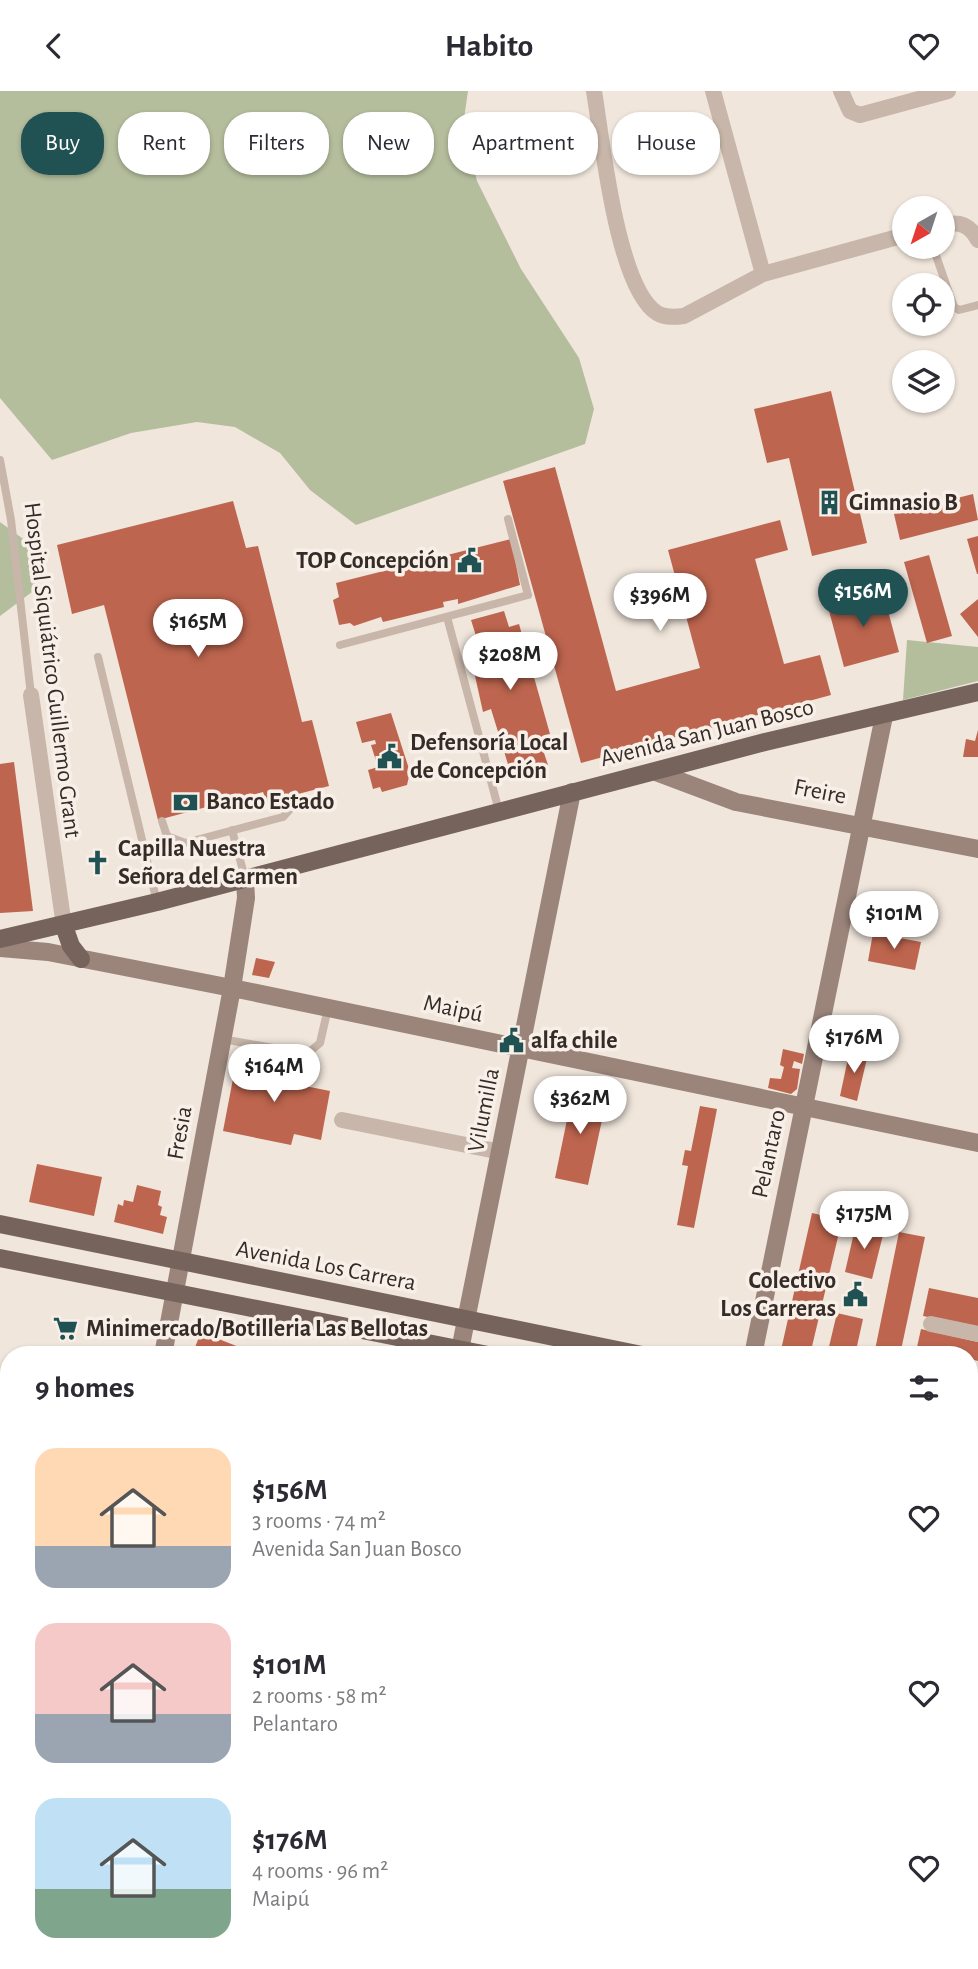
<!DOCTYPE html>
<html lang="en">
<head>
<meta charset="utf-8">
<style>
	:root { --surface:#fff; --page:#f2f2f3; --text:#2b2b33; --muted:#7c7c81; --accent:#215253 }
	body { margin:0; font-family:"Alegreya Sans",sans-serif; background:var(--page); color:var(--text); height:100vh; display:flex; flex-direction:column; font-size:26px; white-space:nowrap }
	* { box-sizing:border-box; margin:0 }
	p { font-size:23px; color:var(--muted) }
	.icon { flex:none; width:38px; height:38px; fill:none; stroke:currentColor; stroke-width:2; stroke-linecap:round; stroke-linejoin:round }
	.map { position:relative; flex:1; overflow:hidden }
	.details { position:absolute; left:0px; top:1255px; width:978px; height:625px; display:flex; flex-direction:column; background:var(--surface); border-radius:28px 28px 0 0; box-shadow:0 2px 5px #0004 }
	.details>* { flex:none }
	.hud { position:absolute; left:21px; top:21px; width:936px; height:63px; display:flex; gap:14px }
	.needle { width:46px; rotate:219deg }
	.buttons { position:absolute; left:892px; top:105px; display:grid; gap:14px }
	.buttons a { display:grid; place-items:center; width:63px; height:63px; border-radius:50%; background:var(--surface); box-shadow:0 2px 5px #0004; font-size:35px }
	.price { position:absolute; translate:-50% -60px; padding:0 16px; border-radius:24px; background:#fff; color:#222; font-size:23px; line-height:46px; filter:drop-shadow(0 2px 4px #0008) }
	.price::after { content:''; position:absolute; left:50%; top:42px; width:21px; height:16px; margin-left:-10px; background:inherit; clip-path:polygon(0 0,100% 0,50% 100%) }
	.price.current { background:var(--accent); color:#fff }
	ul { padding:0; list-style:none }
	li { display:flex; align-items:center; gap:21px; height:175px; padding:0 35px }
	li span { display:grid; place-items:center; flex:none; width:196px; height:140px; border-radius:21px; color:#555 }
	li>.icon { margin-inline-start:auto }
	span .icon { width:84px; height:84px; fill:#fffc; stroke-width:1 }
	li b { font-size:30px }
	h2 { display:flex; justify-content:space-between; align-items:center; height:84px; padding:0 35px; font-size:30px }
	.chip { padding:0 24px; border-radius:28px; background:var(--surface); box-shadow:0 2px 5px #0004; font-size:24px; line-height:63px }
	.chip.current { background:var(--accent); color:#fff }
	header { display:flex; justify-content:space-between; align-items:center; height:91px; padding:0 35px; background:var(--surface); font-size:32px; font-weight:700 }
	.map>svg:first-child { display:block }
	.green { fill:#b4be9d }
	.building { fill:#bd654e }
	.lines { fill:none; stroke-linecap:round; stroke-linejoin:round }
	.lane { stroke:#c7b6a9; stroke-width:8 }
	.street { stroke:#c7b6a9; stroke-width:16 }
	.secondary { stroke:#9b857b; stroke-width:18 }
	.primary { stroke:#76635b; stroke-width:18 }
	.labels { text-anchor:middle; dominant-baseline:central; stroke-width:7; stroke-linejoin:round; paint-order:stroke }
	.poi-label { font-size:24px; font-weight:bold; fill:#352c28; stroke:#f8f0e8; text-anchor:start }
	.street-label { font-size:24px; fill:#352c28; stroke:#f8f0e8 }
</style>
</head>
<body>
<header><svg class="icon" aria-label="back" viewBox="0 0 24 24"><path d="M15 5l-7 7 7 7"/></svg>Habito<svg class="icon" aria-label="heart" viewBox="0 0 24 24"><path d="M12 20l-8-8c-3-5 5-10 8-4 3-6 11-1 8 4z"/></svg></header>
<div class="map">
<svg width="978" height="1878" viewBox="0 0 978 1878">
	<rect width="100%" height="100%" fill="#f0e6dc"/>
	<path class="green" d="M0 0H468L463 35 477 90 521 178 579 267 594 318 585 353 356 434 310 399 280 362 235 336 197 331 131 342 52 369 0 307Z
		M0 431 26 450 36 498 0 525Z
		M907 549 978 556V590L903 609Z"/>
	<path class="building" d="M831 300 867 452 812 465 789 367 767 372 754 318Z
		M555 376 616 600 700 577 668 459 780 429 788 459 755 468 784 573 820 564 831 604 581 672 503 390Z
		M973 403 978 429 900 449 894 423Z
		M233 410 246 457 258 455 302 631 312 629 329 695 267 711 263 701 158 729 104 514 72 523 57 454Z
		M978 445V483H977L967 448Z
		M511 448 520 494 458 513V508L443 511 444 516 383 531 381 526 354 535 350 532 339 534 333 509 339 506 336 492Z
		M929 464 952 545 927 552 904 471Z
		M883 501 899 561 844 576 828 516Z
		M978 508V546L960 523Z
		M504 520 509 536 519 533 550 643 539 647 548 674 511 683 491 618 483 621 471 567 482 564 471 529Z
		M391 622 410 681 407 694 382 701 380 696 373 698 368 679 378 676 371 654 376 653 375 649 362 652 356 631Z
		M978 639V666H963L966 648 975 650Z
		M14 671 33 820 0 822V673Z
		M873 842 921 851 915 879 868 870Z
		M256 867 275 871 269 887 252 884Z
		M783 958 804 963 802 973 794 970 792 977 800 978 797 998 791 1003 768 997 770 987 781 988 784 976 780 974Z
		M850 958 868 963 857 1010 840 1005Z
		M237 967 307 981 305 995 330 1000 321 1049 294 1043 291 1054 223 1040Z
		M575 990 601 995 592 1027 602 1029 588 1094 555 1087Z
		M700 1015 717 1018 694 1137 677 1134 688 1075 682 1074 685 1059 691 1060Z
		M37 1073 102 1086 94 1125 29 1111Z
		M137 1094 161 1100 158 1114 162 1116 160 1124 167 1126 163 1143 114 1131 118 1113 123 1115 124 1109 133 1111Z
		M812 1122 842 1129 810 1264H800L781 1259Z
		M856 1133 884 1140 872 1188 845 1181Z
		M899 1141 925 1146 900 1264H874Z
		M929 1197 978 1207V1236L923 1225Z
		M837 1222 863 1228 855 1264H827Z
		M921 1238 978 1251V1270L970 1268V1264H949L917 1256Z
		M201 1241 249 1260 248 1264H192Z
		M283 1255 297 1258 296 1264H281Z
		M657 1871H715L713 1878H655Z
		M793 1871H904L903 1878H842L817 1873 816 1878H791Z"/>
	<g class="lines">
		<path class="lane" d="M933 156 954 216 959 219 978 214
			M0 369 11 429 31 604
			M447 526 499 720
			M340 554 528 504 508 428
			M98 566 157 811
			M162 730 167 745 185 752 283 726 291 717 293 705
			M232 739 245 787
			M222 948 307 963 320 952 328 917"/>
		<path class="street" d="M594 0C602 48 617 197 657 222 665 227 675 226 684 225L763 183 905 144
			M713 0 763 183
			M841 0 850 20 860 24 948 0
			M943 134C960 130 970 134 978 149
			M31 604 64 835
			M342 1029 501 1061
			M931 1233 978 1243
			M0 1609 9 1613
			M86 1871 87 1878
			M232 1871 233 1878
			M529 1871 544 1878
			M394 1878 397 1871"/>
		<path class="secondary" d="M656 681 736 711 978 758
			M0 857 48 861 242 899 978 1052
			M163 1264 232 897 246 807 245 788
			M459 1264 572 701
			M753 1264 884 625
			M0 1443 9 1445
			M970 1678 978 1636
			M628 1878 630 1871
			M929 1878 931 1871"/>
		<path class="primary" d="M64 835 71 855 81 868
			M0 848 157 811 765 651 978 601
			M0 1133 642 1264
			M0 1167 488 1264
			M970 1331 978 1332
			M970 1363 978 1365"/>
	</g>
	<defs>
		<symbol id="building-bare" viewBox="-9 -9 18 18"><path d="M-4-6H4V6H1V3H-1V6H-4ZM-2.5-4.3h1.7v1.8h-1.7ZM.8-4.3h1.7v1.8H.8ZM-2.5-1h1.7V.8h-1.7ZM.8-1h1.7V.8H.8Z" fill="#215253" stroke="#f8f0e8" stroke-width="2.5" paint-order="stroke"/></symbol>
		<symbol id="civic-bare" viewBox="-9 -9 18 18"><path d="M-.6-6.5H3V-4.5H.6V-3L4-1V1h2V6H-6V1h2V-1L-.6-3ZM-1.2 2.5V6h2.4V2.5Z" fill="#215253" stroke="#f8f0e8" stroke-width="2.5" paint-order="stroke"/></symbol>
		<symbol id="bank-bare" viewBox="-9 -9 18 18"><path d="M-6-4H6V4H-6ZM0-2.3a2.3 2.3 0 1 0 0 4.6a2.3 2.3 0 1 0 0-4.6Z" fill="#215253" stroke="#f8f0e8" stroke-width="2.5" paint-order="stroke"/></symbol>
		<symbol id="church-bare" viewBox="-9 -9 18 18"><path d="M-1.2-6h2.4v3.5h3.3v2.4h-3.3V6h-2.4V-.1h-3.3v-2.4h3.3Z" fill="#215253" stroke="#f8f0e8" stroke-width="2.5" paint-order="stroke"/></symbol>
		<symbol id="supermarket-bare" viewBox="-9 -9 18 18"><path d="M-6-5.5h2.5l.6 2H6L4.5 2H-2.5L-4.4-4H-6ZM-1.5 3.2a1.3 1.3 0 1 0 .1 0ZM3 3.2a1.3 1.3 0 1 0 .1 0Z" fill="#215253" stroke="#f8f0e8" stroke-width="2.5" paint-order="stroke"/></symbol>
	</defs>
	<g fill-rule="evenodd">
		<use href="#building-bare" x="812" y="394" width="35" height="35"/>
		<use href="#civic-bare" x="452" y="452" width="35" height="35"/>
		<use href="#civic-bare" x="372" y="648" width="35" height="35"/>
		<use href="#bank-bare" x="168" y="694" width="35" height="35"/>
		<use href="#church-bare" x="80" y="754" width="35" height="35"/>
		<use href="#civic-bare" x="494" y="932" width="35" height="35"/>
		<use href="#civic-bare" x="838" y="1186" width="35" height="35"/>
		<use href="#supermarket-bare" x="48" y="1220" width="35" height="35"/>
	</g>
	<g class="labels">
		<g class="poi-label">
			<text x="849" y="412">Gimnasio B</text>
			<text x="449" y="470" text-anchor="end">TOP Concepción</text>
			<text x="410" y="652">Defensoría Local<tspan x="410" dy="28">de Concepción</tspan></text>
			<text x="206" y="711">Banco Estado</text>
			<text x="118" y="758">Capilla Nuestra<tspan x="118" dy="28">Señora del Carmen</tspan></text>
			<text x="531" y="950">alfa chile</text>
			<text x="836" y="1190" text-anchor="end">Colectivo<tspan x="836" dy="28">Los Carreras</tspan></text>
			<text x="86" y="1238">Minimercado/Botilleria Las Bellotas</text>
		</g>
		<g class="street-label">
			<text transform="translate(52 579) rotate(83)">Hospital Siquiátrico Guillermo Grant</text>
			<text transform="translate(707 642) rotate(-14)">Avenida San Juan Bosco</text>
			<text transform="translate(820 701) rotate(11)">Freire</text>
			<text transform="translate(453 918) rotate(12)">Maipú</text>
			<text transform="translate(484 1019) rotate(-79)">Vilumilla</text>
			<text transform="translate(180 1042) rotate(-80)">Fresia</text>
			<text transform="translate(769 1063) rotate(-78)">Pelantaro</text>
			<text transform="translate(326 1175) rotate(11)">Avenida Los Carrera</text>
		</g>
	</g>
</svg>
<div class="buttons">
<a><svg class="needle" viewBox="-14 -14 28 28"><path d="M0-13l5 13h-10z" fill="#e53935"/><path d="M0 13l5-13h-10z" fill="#7c7c81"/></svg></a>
<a><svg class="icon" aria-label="locate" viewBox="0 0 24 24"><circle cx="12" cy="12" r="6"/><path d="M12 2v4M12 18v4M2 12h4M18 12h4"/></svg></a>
<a><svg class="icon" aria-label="layers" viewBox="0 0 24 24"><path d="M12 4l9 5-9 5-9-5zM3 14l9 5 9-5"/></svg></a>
</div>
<b class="price current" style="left:863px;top:538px">$156M</b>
<b class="price" style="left:660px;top:542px">$396M</b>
<b class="price" style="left:198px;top:568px">$165M</b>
<b class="price" style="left:510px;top:601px">$208M</b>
<b class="price" style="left:894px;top:860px">$101M</b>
<b class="price" style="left:854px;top:984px">$176M</b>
<b class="price" style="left:274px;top:1013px">$164M</b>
<b class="price" style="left:580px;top:1045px">$362M</b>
<b class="price" style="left:864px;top:1160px">$175M</b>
<div class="hud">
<a class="chip current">Buy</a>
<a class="chip">Rent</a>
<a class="chip">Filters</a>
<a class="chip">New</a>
<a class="chip">Apartment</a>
<a class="chip">House</a>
</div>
<section class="details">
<h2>9 homes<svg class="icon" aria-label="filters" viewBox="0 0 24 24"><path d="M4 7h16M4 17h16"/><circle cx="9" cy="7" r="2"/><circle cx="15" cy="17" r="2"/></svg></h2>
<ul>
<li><span style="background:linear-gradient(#ffd9b3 70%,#9aa5b1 0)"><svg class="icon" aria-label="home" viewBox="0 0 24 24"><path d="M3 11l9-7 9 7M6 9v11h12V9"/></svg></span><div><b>$156M</b><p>3 rooms · 74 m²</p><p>Avenida San Juan Bosco</p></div><svg class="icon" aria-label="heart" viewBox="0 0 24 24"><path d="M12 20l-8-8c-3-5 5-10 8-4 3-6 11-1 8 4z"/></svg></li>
<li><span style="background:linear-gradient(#f6c9c9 65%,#9aa5b1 0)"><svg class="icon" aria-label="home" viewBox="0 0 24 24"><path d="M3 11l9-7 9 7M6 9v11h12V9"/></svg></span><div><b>$101M</b><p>2 rooms · 58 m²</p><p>Pelantaro</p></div><svg class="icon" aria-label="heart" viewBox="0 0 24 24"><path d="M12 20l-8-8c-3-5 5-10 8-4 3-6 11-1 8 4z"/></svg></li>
<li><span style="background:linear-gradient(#bfe0f5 65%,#7fa58c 0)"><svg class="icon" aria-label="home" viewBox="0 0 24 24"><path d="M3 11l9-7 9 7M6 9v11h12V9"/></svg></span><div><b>$176M</b><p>4 rooms · 96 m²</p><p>Maipú</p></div><svg class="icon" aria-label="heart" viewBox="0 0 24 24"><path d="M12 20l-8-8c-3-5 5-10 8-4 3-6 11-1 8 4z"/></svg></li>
</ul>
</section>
</div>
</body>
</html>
